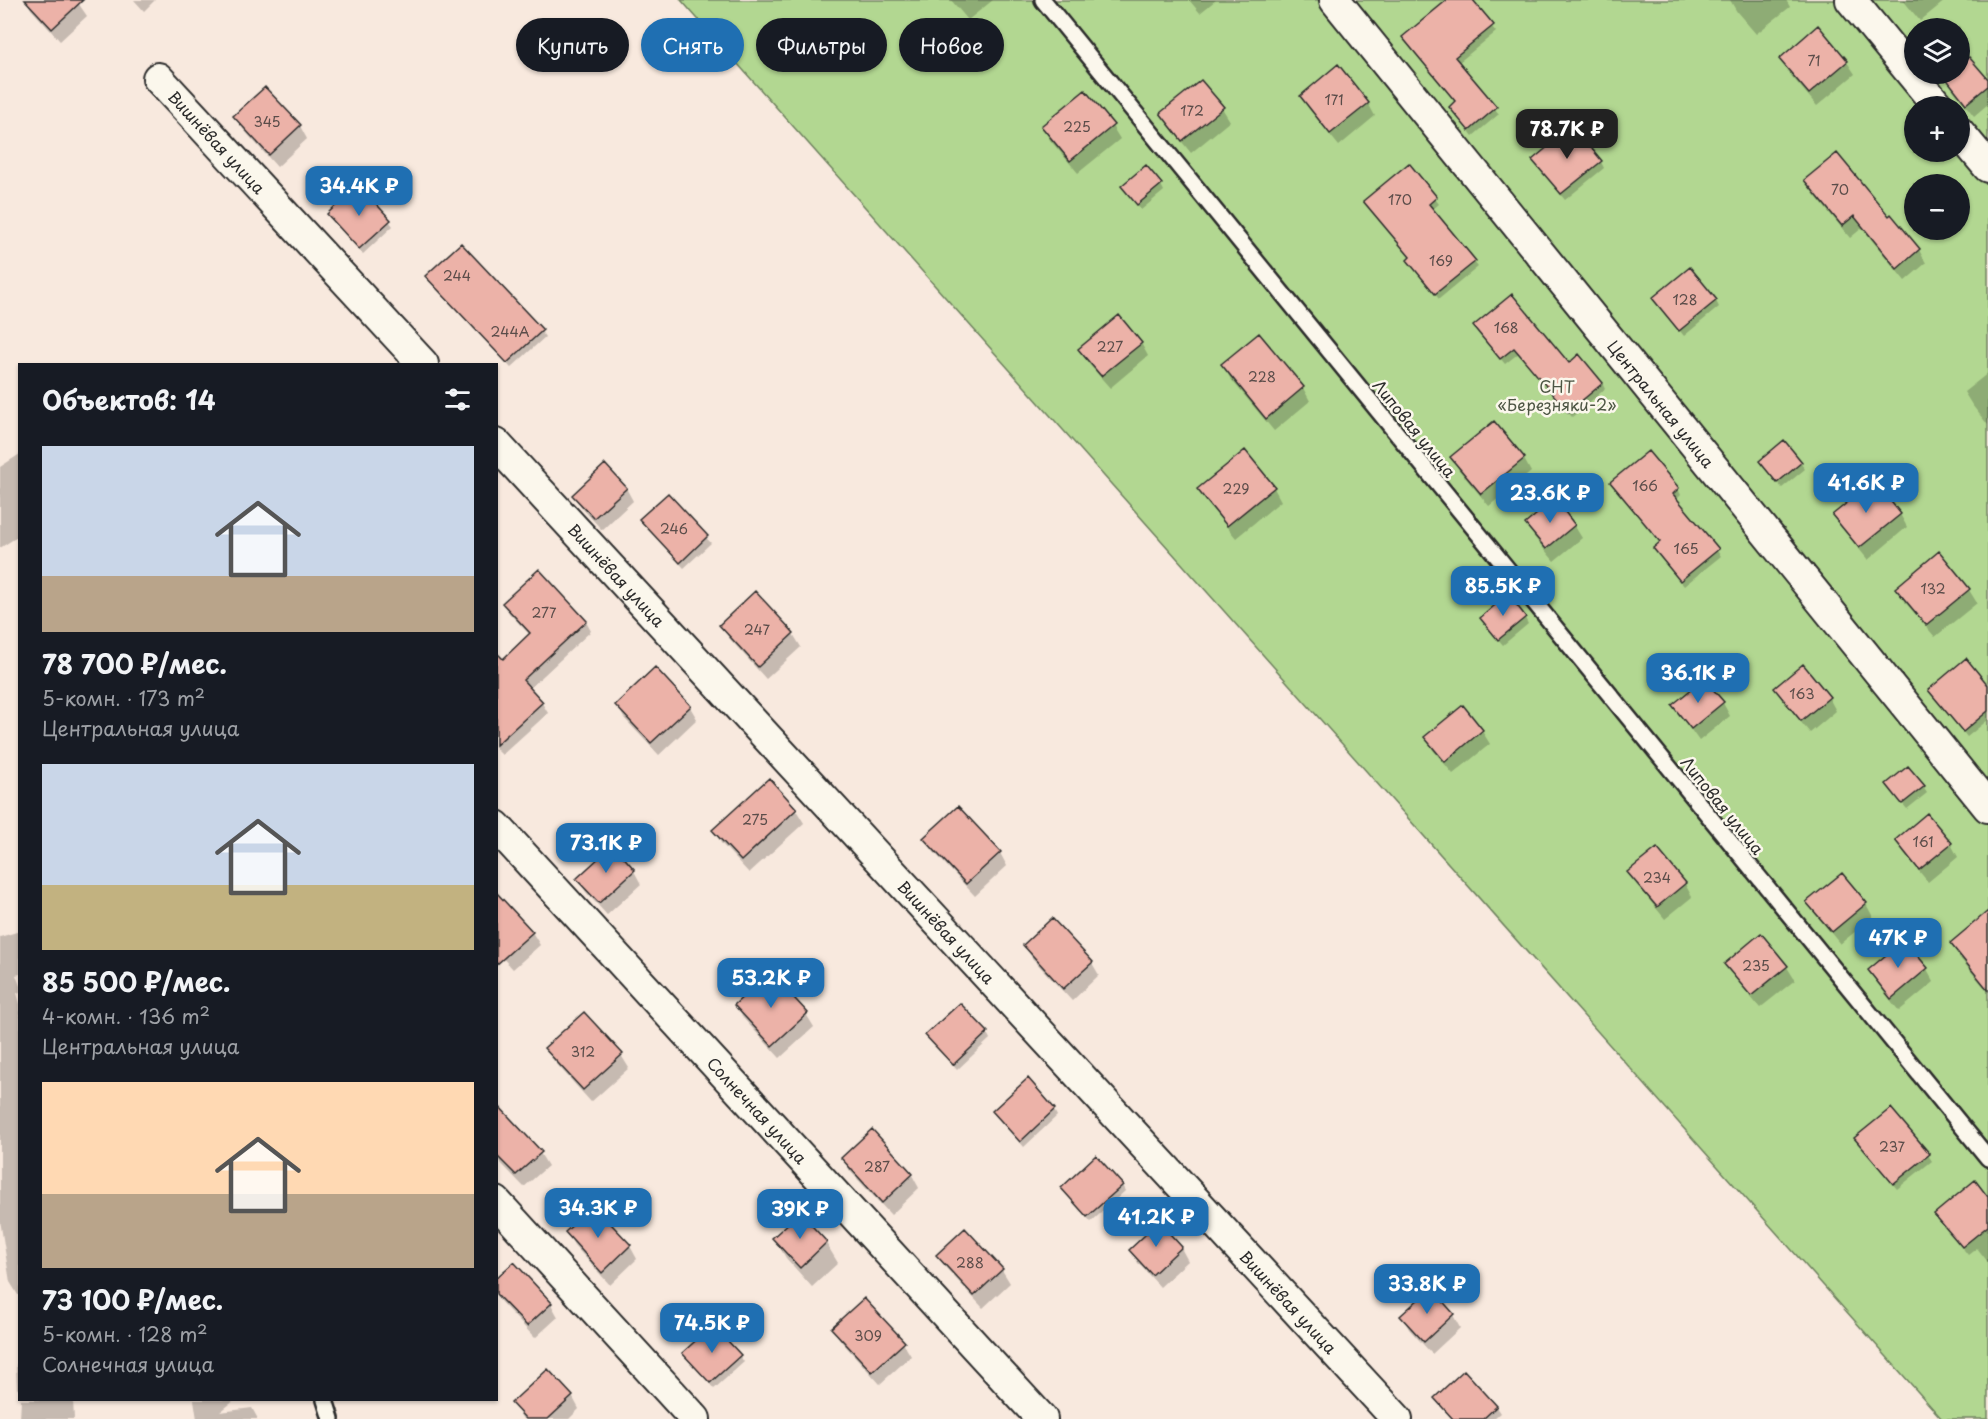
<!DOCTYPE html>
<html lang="ru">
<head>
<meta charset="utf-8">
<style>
	:root { --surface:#171b24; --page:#242831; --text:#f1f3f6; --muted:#9ea1a6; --accent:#1f6fb2 }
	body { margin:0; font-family:"Playpen Sans",sans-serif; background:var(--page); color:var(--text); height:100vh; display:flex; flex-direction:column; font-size:22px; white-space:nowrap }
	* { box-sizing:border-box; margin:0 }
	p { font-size:20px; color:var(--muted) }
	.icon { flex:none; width:33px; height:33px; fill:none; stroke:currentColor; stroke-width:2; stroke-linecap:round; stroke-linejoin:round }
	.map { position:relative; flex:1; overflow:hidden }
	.side { position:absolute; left:18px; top:363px; width:480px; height:1038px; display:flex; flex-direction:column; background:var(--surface); border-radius:0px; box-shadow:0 2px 4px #0004 }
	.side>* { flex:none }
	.hud { position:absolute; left:516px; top:18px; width:570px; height:54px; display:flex; gap:12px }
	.buttons { position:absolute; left:1904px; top:18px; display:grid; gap:12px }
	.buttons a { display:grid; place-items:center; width:66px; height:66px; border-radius:50%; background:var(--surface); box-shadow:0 2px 4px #0004; font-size:30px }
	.price { position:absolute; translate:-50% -51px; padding:0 14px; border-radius:12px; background:var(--accent); color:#fff; font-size:20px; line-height:39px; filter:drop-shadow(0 2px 3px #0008) }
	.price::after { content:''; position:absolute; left:50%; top:36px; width:18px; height:14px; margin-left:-9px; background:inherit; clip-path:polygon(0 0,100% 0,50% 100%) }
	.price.selected { background:#222; color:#fff }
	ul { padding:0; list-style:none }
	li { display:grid; align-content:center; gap:12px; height:318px; padding:0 24px }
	li span { display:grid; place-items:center; height:186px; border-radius:0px; color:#555 }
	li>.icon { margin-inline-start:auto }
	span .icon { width:108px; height:108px; fill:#fffc; stroke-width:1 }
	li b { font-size:26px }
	h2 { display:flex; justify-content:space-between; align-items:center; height:72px; padding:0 24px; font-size:26px }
	.chip { padding:0 21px; border-radius:27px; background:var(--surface); box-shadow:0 2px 4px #0004; font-size:21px; line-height:54px }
	.chip.selected { background:var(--accent); color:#fff }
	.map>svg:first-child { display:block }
	.green { fill:#b2d791; stroke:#6e815e; stroke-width:1.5; fill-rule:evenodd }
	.shadow { fill:#0003 }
	.building { fill:#ecb2a8; stroke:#2b2b2b; stroke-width:1.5 }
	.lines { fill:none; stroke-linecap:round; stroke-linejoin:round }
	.service-casing { stroke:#2b2b2b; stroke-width:20 }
	.minor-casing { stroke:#2b2b2b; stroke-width:34 }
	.service { stroke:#fbf7ec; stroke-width:15 }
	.minor { stroke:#fbf7ec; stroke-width:30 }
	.labels { text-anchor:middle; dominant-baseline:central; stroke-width:5; stroke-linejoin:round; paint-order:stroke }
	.number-label { font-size:14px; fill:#5b4d4a }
	.street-label { font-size:16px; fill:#2b2b2b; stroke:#fbf7ec }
	.park-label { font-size:16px; fill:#4d5644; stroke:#fbf7ec }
</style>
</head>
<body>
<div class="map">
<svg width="1988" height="1419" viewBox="0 0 1988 1419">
	<rect width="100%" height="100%" fill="#f8e9de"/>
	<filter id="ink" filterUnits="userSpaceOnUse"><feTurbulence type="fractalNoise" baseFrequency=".0167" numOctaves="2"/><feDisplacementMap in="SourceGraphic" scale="12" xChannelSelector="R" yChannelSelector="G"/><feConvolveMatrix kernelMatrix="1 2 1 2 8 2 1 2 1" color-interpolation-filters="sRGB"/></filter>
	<g filter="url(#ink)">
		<path class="green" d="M681 0H1988V1419H1942ZM1914 28H1959V74H1914ZM1914 106H1959V152H1914ZM1914 184H1959V230H1914Z"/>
		<path class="shadow" d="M26 0H76L87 16 60 41 31 9Z
			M134 0H155L144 11Z
			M951 0H993L968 20Z
			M1189 0H1216L1200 13Z
			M1450 0H1471L1496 32 1458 63 1499 114 1473 136 1451 107 1456 103 1404 38Z
			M1730 0H1786L1790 7 1756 34 1737 12Z
			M1903 0H1946L1920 21Z
			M1781 59 1847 62 1855 74 1817 106 1788 72Z
			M1959 67 1988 81V104L1974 116 1954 91 1946 78 1952 74H1959Z
			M265 89 300 126 307 139 277 167 243 129 235 116Z
			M1301 96 1368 103 1375 116 1339 146 1309 109Z
			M1222 108 1230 121 1191 153 1169 126 1162 114Z
			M1112 126 1120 139 1078 173 1050 140 1043 127Z
			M1601 162 1604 168 1565 200 1537 166Z
			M1409 165 1439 204 1432 210 1478 267 1439 299 1412 266 1411 258 1368 207Z
			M1806 180 1889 218 1919 250 1926 263 1905 281 1862 228 1850 238 1813 193Z
			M1161 185 1164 191 1141 210 1126 192Z
			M329 214 389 221 393 226 363 254Z
			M426 276 541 331 545 337 511 368Z
			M1716 301 1719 307 1684 336 1658 304Z
			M1478 332 1569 365 1602 383 1605 389 1572 417 1519 353 1505 364Z
			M1141 343 1148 356 1110 388 1088 363 1080 350Z
			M1223 365 1303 388 1310 401 1274 431 1230 378Z
			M1988 373V425L1972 405 1964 392Z
			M1784 442 1805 469 1782 488 1764 467Z
			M1648 453 1678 489 1681 495 1676 500 1721 556 1684 586 1658 554 1661 543Z
			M20 454V535L0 548V467Z
			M1452 457 1524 459 1531 472 1489 506 1459 470Z
			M626 488 633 501 602 530 582 508 574 495Z
			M1274 488 1281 501 1236 538 1206 502 1198 489Z
			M667 495 711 543 684 568 645 525Z
			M1900 514 1907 527 1868 560 1842 528 1834 515Z
			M1527 524 1574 525 1582 538 1554 561 1534 537Z
			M1939 553 1969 590 1977 603 1935 637 1904 601 1897 588Z
			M755 593 793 634 801 647 766 679 729 638 721 625Z
			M504 603 586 622 591 631 529 689 542 703 548 713 502 755 496 749V666L530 635 509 613Z
			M1525 618 1528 624 1503 645 1485 624Z
			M1803 666 1829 698 1836 711 1810 733 1783 701 1776 688Z
			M1988 687V720L1967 737 1930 690Z
			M1723 703 1730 716 1699 741 1674 706Z
			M617 705 690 707 697 719 659 755 624 718Z
			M1462 707 1482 731 1490 744 1453 774 1433 750 1426 738Z
			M1923 787 1927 793 1907 809 1891 790Z
			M958 808 1000 853 1007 866 975 896 933 851 925 838Z
			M796 810 804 823 749 873 721 843 714 830Z
			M1897 840 1951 844 1958 857 1928 882 1904 853Z
			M613 847 634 871 641 884 607 915 586 892 578 879Z
			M1629 872 1685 884 1692 897 1665 919 1637 885Z
			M1842 875 1866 904 1873 917 1840 944 1816 915 1808 903Z
			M1988 920V984L1984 987 1959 957 1952 944Z
			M20 931V974L16 975 20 986V992L17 993 20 1004V1295H18L10 1282 0 1220V937Z
			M532 932 540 945 513 969 496 951Z
			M1761 935 1787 967 1795 980 1760 1008 1734 977 1726 964Z
			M1904 942 1927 969 1934 982 1899 1011 1877 983 1870 970Z
			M1025 945 1092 963 1099 975 1072 1001 1032 958Z
			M736 1005 806 1014 814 1027 780 1058 743 1018Z
			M987 1033 990 1039 957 1070 927 1036Z
			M546 1049 621 1055 629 1068 591 1102 554 1061Z
			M1054 1110 1057 1116 1024 1147 994 1112Z
			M496 1111 540 1153 548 1166 524 1187 496 1158Z
			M872 1131 912 1175 919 1188 891 1215 850 1171 843 1158Z
			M1860 1145 1928 1155 1932 1161 1897 1189Z
			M1122 1185 1125 1191 1091 1222 1062 1189Z
			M1988 1199V1262L1977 1248 1968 1255 1936 1214Z
			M594 1208 630 1246 637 1259 610 1285 574 1245 567 1232Z
			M800 1215 826 1243 838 1263 812 1287 786 1258 774 1238Z
			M965 1230 1002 1270 1010 1283 983 1308 946 1268 938 1255Z
			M1181 1248 1188 1261 1160 1287 1138 1263 1131 1250Z
			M496 1280 551 1304 558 1317 535 1338 498 1299Z
			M1453 1315 1460 1328 1432 1354 1409 1329 1402 1316Z
			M833 1328 903 1343 911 1356 880 1384 841 1341Z
			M684 1354 740 1356 744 1362 714 1389Z
			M16 1364H20V1392L17 1388Z
			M572 1396 579 1409 569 1419H523L513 1403Z
			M1436 1398 1496 1407 1500 1413 1493 1419H1453Z
			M21 1400H73L74 1419H20Z
			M194 1400H235L220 1412 252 1408 258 1419H197Z"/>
		<path class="building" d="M25 0H83L52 29Z
			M1447 0H1473L1494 25 1455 57 1497 107 1469 131 1449 107 1455 101 1402 37Z
			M1818 25 1848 61 1809 94 1779 59Z
			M1969 57 1988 79V86L1966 104 1945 77 1949 74H1959V65Z
			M1338 64 1369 103 1330 134 1300 96Z
			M1201 80 1224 107 1182 141 1160 113Z
			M265 87 301 125 269 155 233 116Z
			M1085 90 1114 125 1070 161 1041 126Z
			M1573 126 1602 161 1561 194 1532 160Z
			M1837 153 1889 216 1891 214 1920 249 1897 269 1854 216 1842 226 1804 180Z
			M1409 163 1437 197 1429 204 1476 261 1435 294 1407 260 1410 257 1363 201Z
			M1146 165 1162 184 1137 205 1121 186Z
			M358 184 391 220 359 249 327 214Z
			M461 243 543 330 507 363 425 276Z
			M1690 267 1717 300 1679 331 1652 298Z
			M1512 294 1569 363 1579 354 1603 383 1568 412 1514 348 1500 359 1473 326Z
			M1119 315 1142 343 1101 376 1078 349Z
			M1259 333 1304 387 1266 419 1221 364Z
			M1494 421 1525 458 1481 494 1450 457Z
			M1784 440 1802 462 1777 483 1759 461Z
			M1245 450 1275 487 1227 526 1197 489Z
			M1648 451 1679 488 1673 494 1719 549 1680 581 1653 548 1660 542 1610 482Z
			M605 464 627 488 594 518 572 495Z
			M1874 481 1901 514 1859 548 1832 515Z
			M668 493 708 536 680 563 639 519Z
			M1555 499 1575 525 1546 549 1525 524Z
			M1939 551 1970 589 1926 625 1895 588Z
			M539 569 587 621 523 680 543 702 496 745V652L503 659 530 633 502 603Z
			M755 591 794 633 758 667 719 625Z
			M1508 594 1526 617 1498 640 1480 618Z
			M1966 658 1988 685V711L1963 732 1928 690Z
			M1803 664 1830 697 1801 721 1774 688Z
			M655 667 691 706 651 743 615 705Z
			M1704 679 1724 702 1691 729 1672 705Z
			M1463 705 1483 730 1445 762 1424 737Z
			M1908 766 1925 786 1902 804 1886 784Z
			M769 778 797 809 741 861 712 830Z
			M958 806 1001 852 966 884 923 838Z
			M1927 813 1952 843 1919 870 1895 840Z
			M613 845 635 870 599 903 576 879Z
			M1657 848 1686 883 1657 907 1627 872Z
			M1842 873 1867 903 1832 932 1806 902Z
			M496 892 533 932 496 965Z
			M1988 911V990L1950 943Z
			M1052 918 1093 962 1063 989 1023 945Z
			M1761 933 1788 966 1751 996 1724 964Z
			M1904 940 1928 968 1891 999 1868 970Z
			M770 972 808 1013 772 1046 734 1005Z
			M960 1003 988 1032 953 1065 925 1035Z
			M584 1012 623 1054 583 1090 544 1048Z
			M1028 1078 1055 1109 1020 1142 992 1111Z
			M496 1103 542 1152 516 1175 496 1155Z
			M1891 1108 1930 1154 1893 1184 1854 1138Z
			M872 1129 913 1174 882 1203 841 1158Z
			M1096 1155 1123 1185 1087 1217 1061 1188Z
			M1975 1180 1988 1197V1226L1962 1247 1934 1214Z
			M594 1206 631 1245 602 1273 565 1232Z
			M800 1213 827 1242 800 1268 772 1238Z
			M1159 1222 1182 1247 1152 1275 1129 1250Z
			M965 1228 1003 1269 974 1296 936 1255Z
			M514 1262 552 1303 527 1326 496 1294V1278Z
			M1431 1288 1454 1314 1424 1342 1400 1316Z
			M864 1298 905 1342 872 1372 831 1328Z
			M713 1325 741 1355 710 1383 682 1353Z
			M548 1369 573 1396 548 1419H526L511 1403Z
			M1464 1370 1497 1406 1483 1419H1453L1434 1398Z"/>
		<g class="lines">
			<defs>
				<path id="service" d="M1043 0 1988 1158
					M325 1400 331 1419"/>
				<g id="minor">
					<path id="s1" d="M1335 0 1988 807"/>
					<path d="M1851 0 1938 106"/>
					<path id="s2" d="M158 78 423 364"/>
					<path d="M1959 132 1988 167"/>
					<path id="s3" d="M496 444 1397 1419"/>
					<path id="s4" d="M496 826 1042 1419"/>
					<path d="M496 1202 695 1419"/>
				</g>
			</defs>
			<use href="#service" class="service-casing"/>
			<use href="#minor" class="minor-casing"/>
			<use href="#service" class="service"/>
			<use href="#minor" class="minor"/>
		</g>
	</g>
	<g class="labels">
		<g class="number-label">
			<text x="1814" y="60">71</text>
			<text x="1334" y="99">171</text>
			<text x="1192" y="110">172</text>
			<text x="267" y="121">345</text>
			<text x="1077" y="126">225</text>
			<text x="1840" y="189">70</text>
			<text x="1400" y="199">170</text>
			<text x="1441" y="260">169</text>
			<text x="457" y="275">244</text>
			<text x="1685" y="299">128</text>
			<text x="1506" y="327">168</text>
			<text x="510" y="331">244А</text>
			<text x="1110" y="346">227</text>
			<text x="1262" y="376">228</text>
			<text x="1645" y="485">166</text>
			<text x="1236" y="488">229</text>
			<text x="674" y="528">246</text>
			<text x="1686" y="548">165</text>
			<text x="1933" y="588">132</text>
			<text x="544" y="612">277</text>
			<text x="757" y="629">247</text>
			<text x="1802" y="693">163</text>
			<text x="755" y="819">275</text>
			<text x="1923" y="841">161</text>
			<text x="1657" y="877">234</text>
			<text x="1756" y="965">235</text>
			<text x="583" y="1051">312</text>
			<text x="1892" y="1146">237</text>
			<text x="877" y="1166">287</text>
			<text x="970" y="1262">288</text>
			<text x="868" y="1335">309</text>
		</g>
		<g class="street-label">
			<text stroke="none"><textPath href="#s2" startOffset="87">Вишнёвая улица</textPath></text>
			<text stroke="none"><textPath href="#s1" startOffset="519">Центральная улица</textPath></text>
			<text transform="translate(1415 428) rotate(51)">Липовая улица</text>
			<text stroke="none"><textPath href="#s3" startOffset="178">Вишнёвая улица</textPath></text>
			<text transform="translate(1723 805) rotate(51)">Липовая улица</text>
			<text stroke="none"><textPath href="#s3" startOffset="664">Вишнёвая улица</textPath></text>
			<text stroke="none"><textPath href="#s4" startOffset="386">Солнечная улица</textPath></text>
			<text stroke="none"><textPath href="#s3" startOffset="1168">Вишнёвая улица</textPath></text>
		</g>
		<g class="park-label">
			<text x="1557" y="386">СНТ<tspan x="1557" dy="18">«Березняки-2»</tspan></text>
		</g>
	</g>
</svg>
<div class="buttons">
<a><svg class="icon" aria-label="layers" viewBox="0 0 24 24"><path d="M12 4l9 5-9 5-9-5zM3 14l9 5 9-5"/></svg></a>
<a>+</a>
<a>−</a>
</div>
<b class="price selected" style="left:1567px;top:160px">78.7K ₽</b>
<b class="price" style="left:359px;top:217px">34.4K ₽</b>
<b class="price" style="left:1866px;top:514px">41.6K ₽</b>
<b class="price" style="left:1550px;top:524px">23.6K ₽</b>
<b class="price" style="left:1503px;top:617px">85.5K ₽</b>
<b class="price" style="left:1698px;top:704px">36.1K ₽</b>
<b class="price" style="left:606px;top:874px">73.1K ₽</b>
<b class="price" style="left:1898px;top:969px">47K ₽</b>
<b class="price" style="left:771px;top:1009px">53.2K ₽</b>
<b class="price" style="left:598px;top:1239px">34.3K ₽</b>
<b class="price" style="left:800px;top:1240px">39K ₽</b>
<b class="price" style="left:1156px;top:1248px">41.2K ₽</b>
<b class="price" style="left:1427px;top:1315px">33.8K ₽</b>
<b class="price" style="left:712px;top:1354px">74.5K ₽</b>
<div class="hud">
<a class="chip">Купить</a>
<a class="chip selected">Снять</a>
<a class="chip">Фильтры</a>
<a class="chip">Новое</a>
</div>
<section class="side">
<h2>Объектов: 14<svg class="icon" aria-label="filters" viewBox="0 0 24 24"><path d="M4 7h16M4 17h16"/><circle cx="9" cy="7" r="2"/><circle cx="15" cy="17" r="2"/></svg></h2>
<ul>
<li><span style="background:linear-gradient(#c9d6e8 70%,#b9a48a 0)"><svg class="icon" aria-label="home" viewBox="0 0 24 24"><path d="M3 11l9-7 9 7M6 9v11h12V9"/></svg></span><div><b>78 700 ₽/мес.</b><p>5-комн. · 173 m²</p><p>Центральная улица</p></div></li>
<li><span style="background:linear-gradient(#c9d6e8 65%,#c2b280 0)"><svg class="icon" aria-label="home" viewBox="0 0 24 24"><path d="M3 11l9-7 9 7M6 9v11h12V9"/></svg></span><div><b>85 500 ₽/мес.</b><p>4-комн. · 136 m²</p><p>Центральная улица</p></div></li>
<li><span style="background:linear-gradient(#ffd9b3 60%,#b9a48a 0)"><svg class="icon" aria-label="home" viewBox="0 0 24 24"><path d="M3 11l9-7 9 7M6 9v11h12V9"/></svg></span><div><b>73 100 ₽/мес.</b><p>5-комн. · 128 m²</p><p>Солнечная улица</p></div></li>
</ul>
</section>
</div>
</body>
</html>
